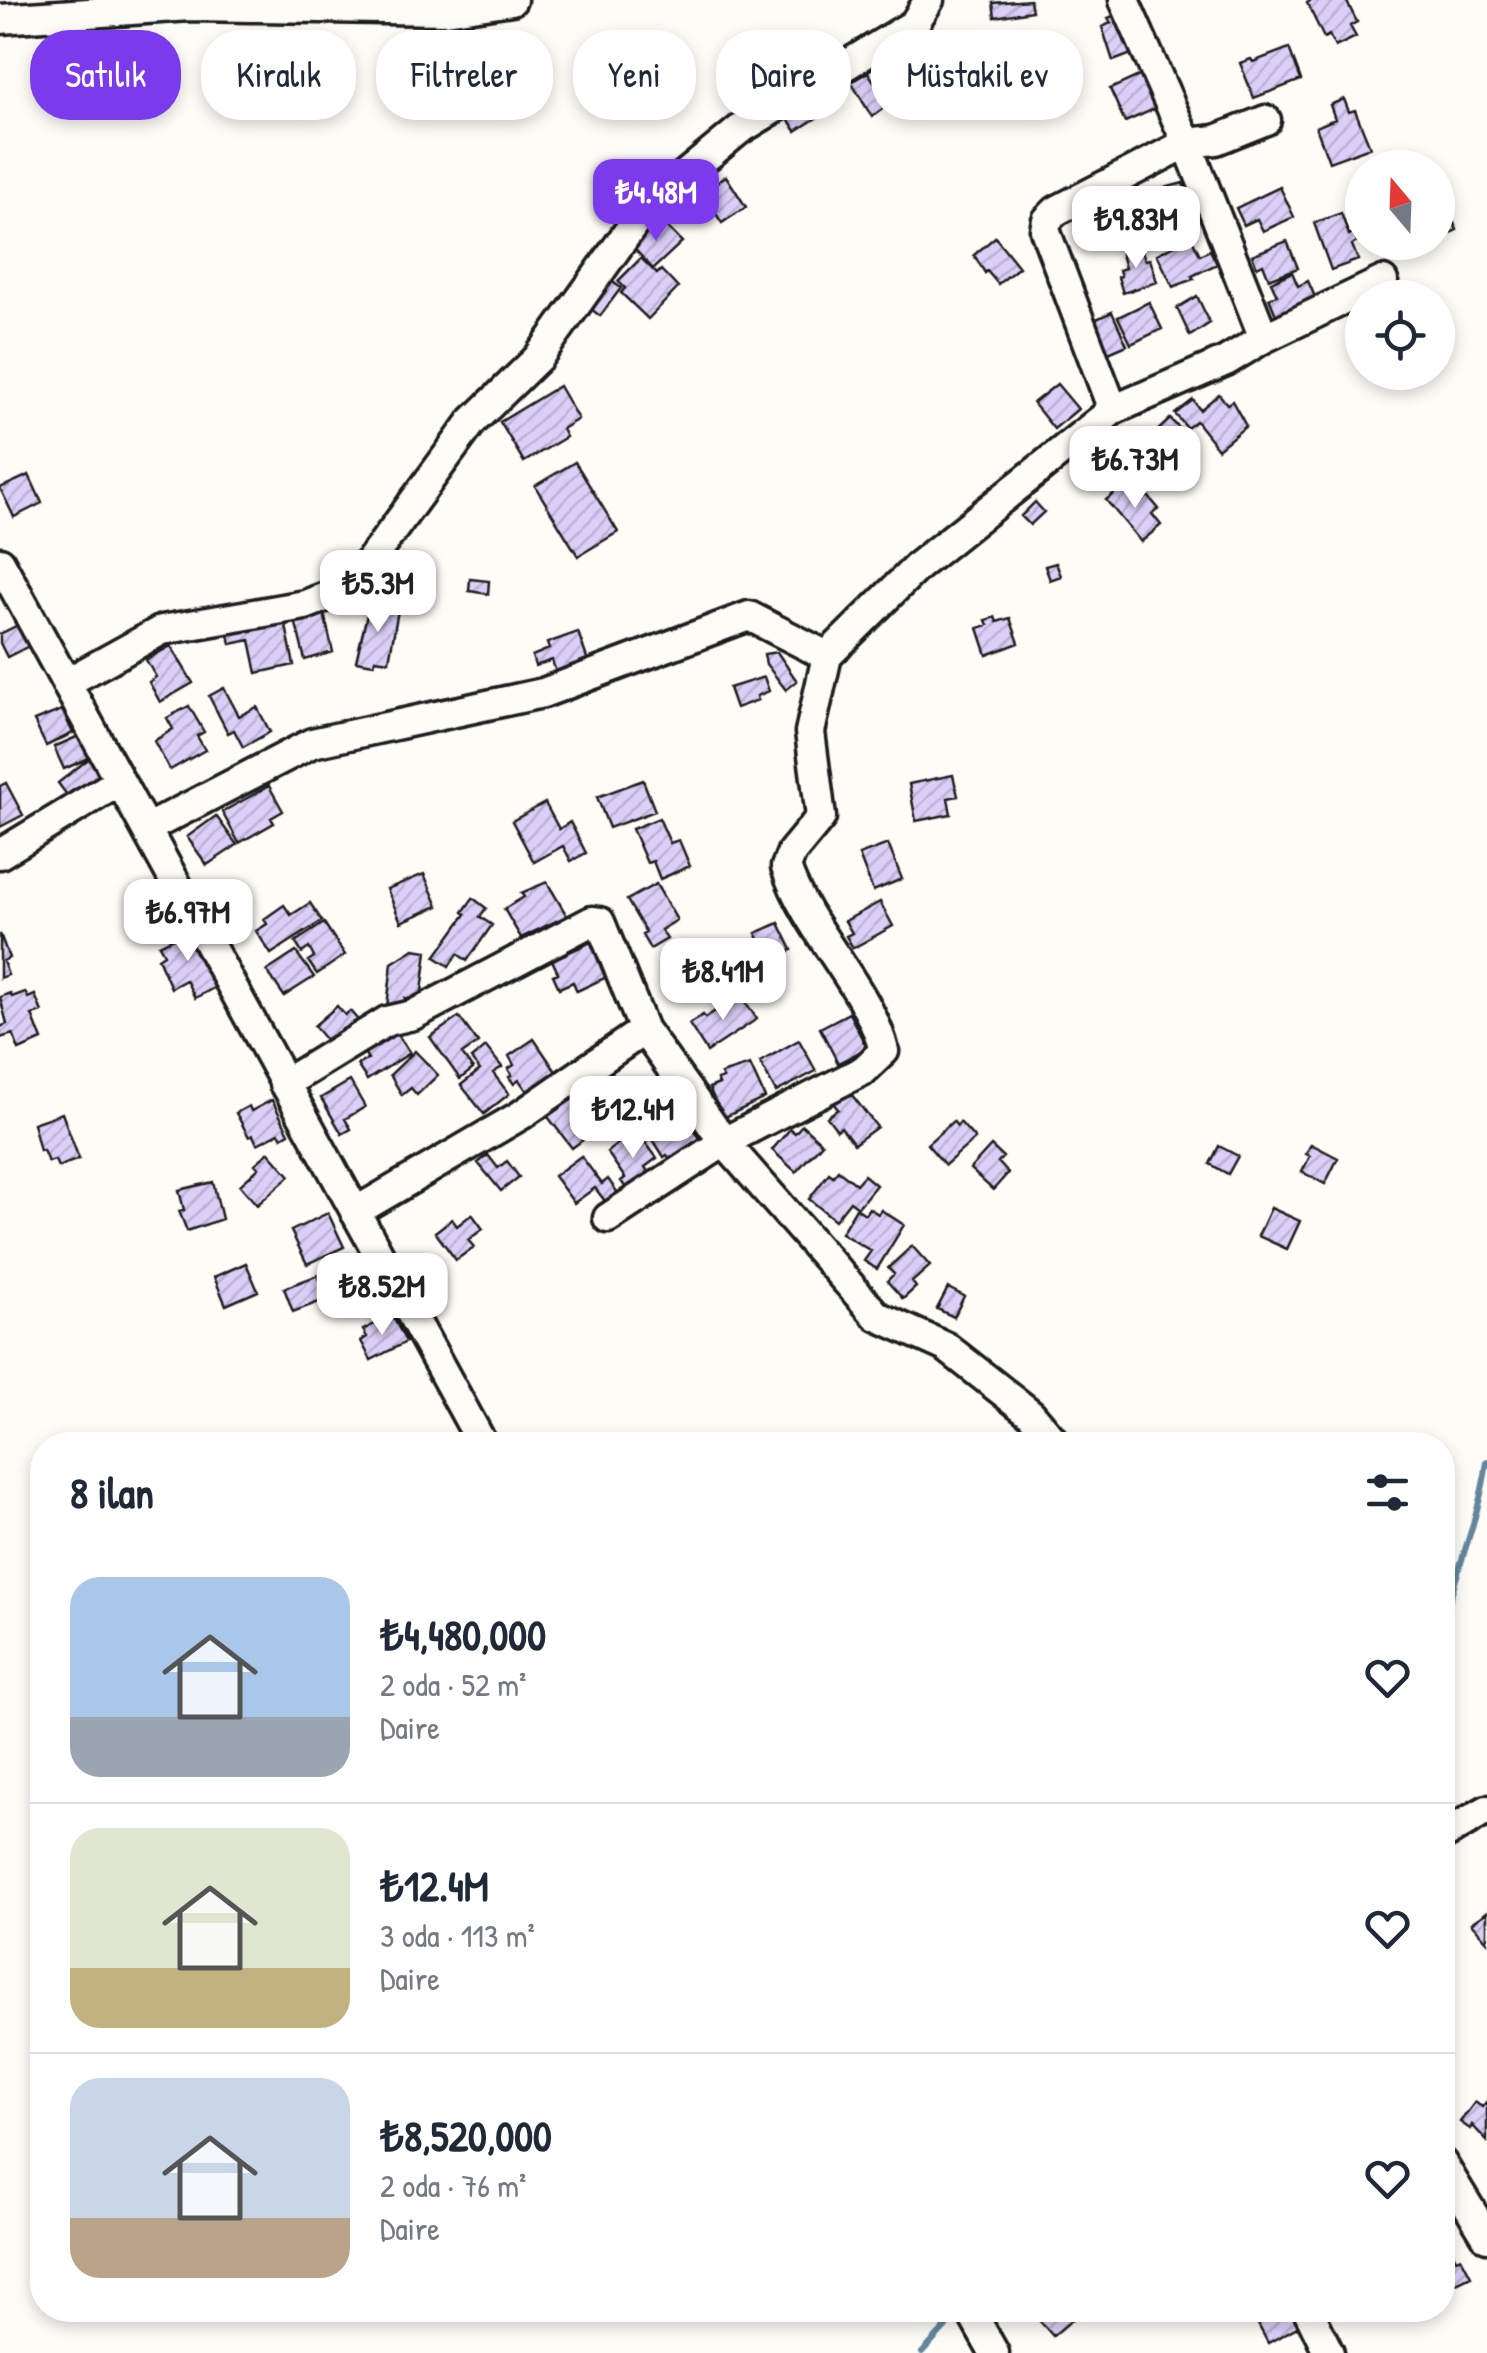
<!DOCTYPE html>
<html lang="tr">
<head>
<meta charset="utf-8">
<style>
	:root { --surface:#fff; --page:#f6f6f7; --text:#1f2937; --muted:#747a83; --line:#e0e1e3; --accent:#7c3aed }
	body { margin:0; font-family:"Patrick Hand",sans-serif; background:var(--page); color:var(--text); height:100vh; display:flex; flex-direction:column; font-size:38px; white-space:nowrap }
	* { box-sizing:border-box; margin:0 }
	p { font-size:32px; color:var(--muted) }
	.icon { flex:none; width:55px; height:55px; fill:none; stroke:currentColor; stroke-width:2; stroke-linecap:round; stroke-linejoin:round }
	.map { position:relative; flex:1; overflow:hidden }
	.sheet { position:absolute; left:30px; top:1432px; width:1425px; height:890px; display:flex; flex-direction:column; background:var(--surface); border-radius:40px; box-shadow:0 5px 15px #0003 }
	.sheet>* { flex:none }
	.top-card { position:absolute; left:30px; top:30px; width:1428px; height:90px; display:flex; gap:20px }
	.needle { width:65px; rotate:341deg }
	.tools { position:absolute; left:1345px; top:150px; display:grid; gap:20px }
	.tools a { display:grid; place-items:center; width:110px; height:110px; border-radius:50%; background:var(--surface); box-shadow:0 5px 15px #0003; font-size:50px }
	.price { position:absolute; translate:-50% -85px; padding:0 22px; border-radius:20px; background:#fff; color:#222; font-size:32px; line-height:65px; filter:drop-shadow(0 2px 5px #0008) }
	.price::after { content:''; position:absolute; left:50%; top:60px; width:30px; height:22px; margin-left:-15px; background:inherit; clip-path:polygon(0 0,100% 0,50% 100%) }
	.price.selected { background:var(--accent); color:#fff }
	ul { padding:0; list-style:none }
	li { display:flex; align-items:center; gap:30px; height:250px; padding:0 40px }
	li+li { border-top:2px solid var(--line) }
	li span { display:grid; place-items:center; flex:none; width:280px; height:200px; border-radius:30px; color:#555 }
	li>.icon { margin-inline-start:auto }
	span .icon { width:120px; height:120px; fill:#fffc; stroke-width:1 }
	li b { font-size:42px }
	h2 { display:flex; justify-content:space-between; align-items:center; height:120px; padding:0 40px; font-size:42px }
	.tag { padding:0 35px; border-radius:40px; background:var(--surface); box-shadow:0 5px 15px #0003; font-size:35px; line-height:90px }
	.tag.selected { background:var(--accent); color:#fff }
	.map>svg:first-child { display:block }
	.lines { fill:none; stroke-linecap:round; stroke-linejoin:round }
	.stream { stroke:#63869c; stroke-width:6 }
	.building { fill:url(#building-hatch); stroke:#1c1c1c; stroke-width:2.5 }
	.minor-casing { stroke:#1c1c1c; stroke-width:35 }
	.minor { stroke:#fdfcf7; stroke-width:28 }
</style>
</head>
<body>
<div class="map">
<svg width="1487" height="2353" viewBox="0 0 1487 2353">
	<defs>
		<pattern id="building-hatch" width="6" height="6" patternUnits="userSpaceOnUse" patternTransform="scale(2.5)"><rect width="6" height="6" fill="#dbcff8"/><path d="M-1 1l2-2M0 6l6-6M5 7l2-2" fill="none" stroke="#bbb1d4"/></pattern>
	</defs>
	<rect width="100%" height="100%" fill="#fdfcf7"/>
	<filter id="ink" filterUnits="userSpaceOnUse"><feTurbulence type="fractalNoise" baseFrequency=".01" numOctaves="2"/><feDisplacementMap in="SourceGraphic" scale="20" xChannelSelector="R" yChannelSelector="G"/><feConvolveMatrix kernelMatrix="1 2 1 2 8 2 1 2 1" color-interpolation-filters="sRGB"/></filter>
	<g filter="url(#ink)">
		<g class="lines">
			<path class="stream" d="M1442 1631C1454 1574 1479 1520 1487 1462
				M922 2353 946 2327"/>
		</g>
		<path class="building" d="M1030 0 1032 11 995 17 993 3Z
			M1312 0H1346L1357 22 1350 26 1356 37 1335 47 1329 35 1324 38 1307 3Z
			M1125 11 1137 52 1113 61 1102 27 1111 23 1108 18Z
			M1289 48 1301 80 1254 98 1240 63 1251 59 1253 62Z
			M1061 53 1068 69 1059 73 1066 89 1033 103 1025 77 1050 66 1047 59Z
			M868 72 878 88 892 79 901 95 872 117 851 82Z
			M1141 75 1157 108 1125 122 1110 89Z
			M818 88 832 108 796 131 783 111Z
			M1344 99 1349 112 1355 110 1370 147 1329 162 1316 127 1335 119 1330 105Z
			M726 176 746 207 722 223 702 192Z
			M1183 183 1193 208 1172 219 1171 215 1146 225 1141 213 1151 210 1147 197 1158 193 1157 190Z
			M1280 187 1294 217 1263 231 1257 219 1244 225 1236 208Z
			M1444 201 1457 230 1438 239V204Z
			M1341 213 1349 235 1354 233 1357 242 1352 245 1358 260 1331 270 1314 223Z
			M662 222 682 242 653 269 630 244 644 230 646 232 653 226 655 229Z
			M995 237 1019 267 998 284 987 271 985 273 974 255Z
			M1191 237 1200 255 1210 250 1217 264 1192 276 1194 279 1173 287 1157 254Z
			M1287 241 1298 268 1269 279 1263 264 1257 267 1252 255Z
			M1141 247 1145 260 1150 259 1157 282 1123 293 1118 277 1121 276 1119 270 1125 268 1121 254Z
			M641 258 657 274 661 270 678 288 648 319 621 293 625 288 618 281Z
			M1292 272 1298 286 1308 281 1315 297 1276 315 1269 298 1277 295 1271 282Z
			M607 278 621 288 600 316 587 306Z
			M1197 296 1210 323 1190 336 1177 308Z
			M1149 302 1162 329 1131 344 1118 317Z
			M1112 312 1127 345 1104 355 1090 322Z
			M1057 384 1078 409 1054 429 1033 403Z
			M559 386 578 419 562 429 566 437 524 462 500 422Z
			M1219 394 1227 404 1232 401 1246 426 1218 449 1196 421 1187 428 1175 414 1193 400 1200 410Z
			M1170 419 1192 441 1174 459 1152 436Z
			M575 462 618 532 578 556 535 486Z
			M29 475 42 503 14 517 0 488Z
			M1128 482 1143 500 1148 496 1159 509 1152 514 1161 525 1141 542 1106 500Z
			M1035 502 1044 512 1030 525 1021 516Z
			M1056 563 1061 576 1050 580 1045 566Z
			M470 579 489 581 488 594 469 591Z
			M361 592 394 596 392 610 369 606 368 612 337 608 339 597Z
			M369 606 398 610 389 661 375 659 374 664 356 661Z
			M323 609 333 652 305 660 294 616Z
			M283 611 294 665 257 673 250 640 231 644 227 626Z
			M995 617 997 622 1010 618 1019 643 987 655 978 628 988 625 986 620Z
			M20 624 31 645 7 657 0 643V634Z
			M578 632 589 664 557 676 552 660 535 666 532 656 549 649 547 643Z
			M171 646 193 683 160 702 149 682 156 677 146 660Z
			M777 652 797 681 786 690 766 664 764 654Z
			M764 677 769 691 757 696 758 700 736 708 729 688Z
			M224 688 239 716 257 707 270 732 243 747 234 730 228 733 209 696Z
			M189 706 204 732 197 736 205 750 170 770 154 741 173 729 167 718Z
			M62 710 73 733 46 746 34 721Z
			M81 735 91 757 64 769 54 747Z
			M91 757 107 777 81 796 75 789 67 795 58 783Z
			M953 775 958 796 948 798 951 814 916 821 909 784Z
			M643 780 655 811 609 828 597 797Z
			M6 783 23 815 0 827V786Z
			M269 786 283 811 271 818 274 823 239 843 222 812Z
			M545 803 559 829 570 822 586 853 571 861 563 846 534 862 512 821Z
			M216 816 237 845 207 865 187 837Z
			M659 818 670 843 679 840 690 866 660 879 653 861 647 863 632 829Z
			M888 844 902 879 873 891 859 855Z
			M424 874 438 906 401 922 387 889Z
			M547 882 567 916 521 938 504 909 524 897 521 893Z
			M656 884 677 920 661 930 667 939 650 949 642 935 646 933 627 900Z
			M153 897 163 916 145 925 135 907Z
			M473 898 486 908 480 917 492 925 467 961 458 954 449 966 435 957 466 914 463 912Z
			M880 902 893 926 853 948 846 936 852 933 845 921Z
			M310 903 322 921 271 954 256 931 267 924 264 919 284 905 291 915Z
			M324 923 345 955 317 974 308 961 314 957 309 948 302 953 295 942Z
			M779 923 792 950 745 972 736 952 760 941 756 933Z
			M192 929 221 984 195 998 186 980 171 988 158 958 164 954 159 945Z
			M0 934 9 958 3 961 8 975 0 978Z
			M591 942 607 977 577 991 573 982 559 988 553 975 558 973 552 960Z
			M414 949 427 951 421 1000 405 998 404 1009 387 1007 392 963Z
			M296 952 314 977 284 996 267 971Z
			M25 992 28 998 35 995 42 1012 32 1015 42 1040 19 1050 13 1034 0 1038V1027L7 1024 0 997 10 993 12 997Z
			M740 994 757 1019 707 1052 689 1024 703 1015 705 1018Z
			M337 1006 345 1015 350 1011 363 1026 334 1050 314 1026Z
			M849 1013 867 1048 838 1063 820 1028Z
			M459 1017 478 1043 462 1054 473 1069 460 1079 430 1037Z
			M393 1027 410 1053 367 1080 357 1065 368 1059 361 1047Z
			M534 1039 561 1079 538 1094 533 1087 527 1091 519 1080 514 1084 509 1077 512 1075 508 1069 514 1065 509 1056Z
			M799 1040 816 1071 776 1092 760 1062Z
			M486 1047 502 1067 493 1073 509 1094 484 1114 461 1085 480 1070 471 1059Z
			M415 1051 438 1075 417 1095 411 1088 402 1095 390 1075Z
			M750 1065 765 1098 723 1118 709 1088 719 1084 717 1080 723 1078 721 1074Z
			M350 1081 365 1107 345 1119 351 1129 342 1134 321 1098Z
			M589 1088 604 1107 600 1110 608 1121 572 1148 545 1113 574 1091 578 1097Z
			M848 1090 877 1127 854 1144 841 1127 837 1130 827 1117 838 1109 832 1102Z
			M272 1100 289 1133 282 1137 279 1133 257 1144 253 1135 249 1137 236 1113 249 1106 251 1111Z
			M664 1107 673 1120 682 1114 706 1146 672 1162 667 1155 664 1157 642 1122Z
			M62 1113 79 1159 58 1167 55 1160 48 1162 43 1150 40 1151 33 1123Z
			M953 1121 957 1126 960 1122 975 1139 945 1165 927 1144Z
			M802 1125 822 1143 796 1172 772 1150 790 1129 795 1133Z
			M636 1130 657 1158 645 1167 653 1179 631 1195 621 1181 625 1178 607 1152Z
			M1311 1144 1338 1158 1325 1184 1302 1172 1310 1156 1306 1154Z
			M991 1146 1003 1157 998 1162 1008 1173 993 1190 970 1169Z
			M1219 1146 1238 1156 1228 1174 1210 1164Z
			M269 1152 290 1176 257 1205 240 1185 259 1168 255 1164Z
			M488 1155 498 1168 507 1161 519 1177 501 1191 478 1163Z
			M581 1156 602 1184 608 1179 620 1196 608 1205 595 1188 574 1203 554 1176Z
			M838 1170 856 1184 864 1175 876 1185 858 1207 850 1201 835 1220 809 1199 829 1173 833 1176Z
			M213 1182 222 1219 187 1231 179 1211 184 1210 179 1190Z
			M856 1208 865 1214 869 1208 878 1214 881 1210 904 1225 877 1269 864 1261 871 1251 841 1233Z
			M1271 1208 1300 1221 1287 1249 1258 1236Z
			M328 1213 344 1247 307 1264 291 1231Z
			M472 1214 483 1229 468 1240 474 1247 456 1260 435 1232 452 1219 457 1226Z
			M912 1246 930 1266 912 1282 916 1287 903 1299 887 1281 894 1274 888 1268Z
			M246 1263 258 1291 226 1305 214 1277Z
			M318 1275 327 1299 293 1312 284 1288Z
			M948 1288 964 1296 954 1317 937 1309Z
			M392 1315 406 1342 371 1360 361 1341 367 1337 363 1330Z
			M1487 1912V1941L1471 1923Z
			M1487 2101V2141L1472 2125 1470 2129 1460 2122 1475 2102 1482 2107Z
			M1451 2249 1456 2259 1461 2257 1471 2276 1442 2290V2253Z
			M1030 2310H1079L1081 2312 1053 2336Z
			M1209 2310H1231L1214 2319Z
			M1261 2310H1302L1308 2321 1268 2343 1253 2315Z"/>
		<g class="lines">
			<defs>
				<path id="minor" d="M1124 0 1187 143 1264 338
					M0 19 190 6 446 10 512 0
					M1113 410 1045 230 1047 220 1056 211 1187 143 1216 140 1266 120
					M0 562 483 1445
					M66 683 162 630 305 605 351 587 472 422 538 358 646 207 739 130 914 24 929 0
					M146 829 312 743 543 693 749 616 827 656
					M0 854 120 781
					M284 1084 387 1021 413 1015 592 921 600 922 644 1030 724 1142 877 1316 946 1347 1031 1414 1057 1445
					M355 1212 521 1115 644 1030
					M608 1218 724 1142 864 1070 884 1051C869 988 808 933 786 867L792 852 821 817 810 732 827 656 918 566 1113 410 1226 361 1264 338 1383 281
					M1442 1836 1487 1810
					M1442 2163 1487 2237
					M970 2310 994 2353
					M1308 2310 1329 2353"/>
			</defs>
			<use href="#minor" class="minor-casing"/>
			<use href="#minor" class="minor"/>
		</g>
	</g>
</svg>
<div class="tools">
<a><svg class="needle" viewBox="-14 -14 28 28"><path d="M0-13l5 13h-10z" fill="#e53935"/><path d="M0 13l5-13h-10z" fill="#747a83"/></svg></a>
<a><svg class="icon" aria-label="locate" viewBox="0 0 24 24"><circle cx="12" cy="12" r="6"/><path d="M12 2v4M12 18v4M2 12h4M18 12h4"/></svg></a>
</div>
<b class="price selected" style="left:656px;top:244px">₺4.48M</b>
<b class="price" style="left:1136px;top:271px">₺9.83M</b>
<b class="price" style="left:1135px;top:511px">₺6.73M</b>
<b class="price" style="left:378px;top:635px">₺5.3M</b>
<b class="price" style="left:188px;top:964px">₺6.97M</b>
<b class="price" style="left:723px;top:1023px">₺8.41M</b>
<b class="price" style="left:633px;top:1161px">₺12.4M</b>
<b class="price" style="left:382px;top:1338px">₺8.52M</b>
<div class="top-card">
<a class="tag selected">Satılık</a>
<a class="tag">Kiralık</a>
<a class="tag">Filtreler</a>
<a class="tag">Yeni</a>
<a class="tag">Daire</a>
<a class="tag">Müstakil ev</a>
</div>
<section class="sheet">
<h2>8 ilan<svg class="icon" aria-label="filters" viewBox="0 0 24 24"><path d="M4 7h16M4 17h16"/><circle cx="9" cy="7" r="2"/><circle cx="15" cy="17" r="2"/></svg></h2>
<ul>
<li><span style="background:linear-gradient(#a9c7e8 70%,#9aa5b1 0)"><svg class="icon" aria-label="home" viewBox="0 0 24 24"><path d="M3 11l9-7 9 7M6 9v11h12V9"/></svg></span><div><b>₺4,480,000</b><p>2 oda · 52 m²</p><p>Daire</p></div><svg class="icon" aria-label="heart" viewBox="0 0 24 24"><path d="M12 20l-8-8c-3-5 5-10 8-4 3-6 11-1 8 4z"/></svg></li>
<li><span style="background:linear-gradient(#dfe7d0 70%,#c2b280 0)"><svg class="icon" aria-label="home" viewBox="0 0 24 24"><path d="M3 11l9-7 9 7M6 9v11h12V9"/></svg></span><div><b>₺12.4M</b><p>3 oda · 113 m²</p><p>Daire</p></div><svg class="icon" aria-label="heart" viewBox="0 0 24 24"><path d="M12 20l-8-8c-3-5 5-10 8-4 3-6 11-1 8 4z"/></svg></li>
<li><span style="background:linear-gradient(#c9d6e8 70%,#b9a48a 0)"><svg class="icon" aria-label="home" viewBox="0 0 24 24"><path d="M3 11l9-7 9 7M6 9v11h12V9"/></svg></span><div><b>₺8,520,000</b><p>2 oda · 76 m²</p><p>Daire</p></div><svg class="icon" aria-label="heart" viewBox="0 0 24 24"><path d="M12 20l-8-8c-3-5 5-10 8-4 3-6 11-1 8 4z"/></svg></li>
</ul>
</section>
</div>
</body>
</html>
